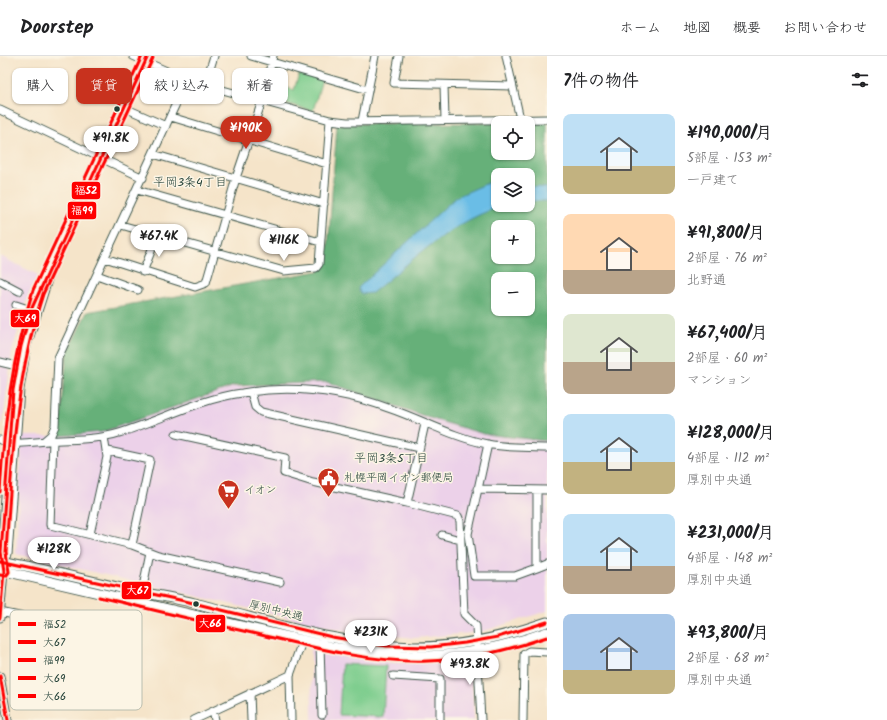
<!DOCTYPE html>
<html lang="ja">
<head>
<meta charset="utf-8">
<style>
	:root { --surface:#fff; --page:#f6f6f6; --text:#202124; --muted:#757577; --line:#e0e0e0; --accent:#c8321e }
	body { margin:0; font-family:Kalam,"Klee One",sans-serif; background:var(--page); color:var(--text); height:100vh; display:flex; flex-direction:column; font-size:15px; white-space:nowrap }
	* { box-sizing:border-box; margin:0 }
	p { font-size:13px; color:var(--muted) }
	.icon { flex:none; width:22px; height:22px; fill:none; stroke:currentColor; stroke-width:2; stroke-linecap:round; stroke-linejoin:round }
	.map { position:relative; flex:1; overflow:hidden }
	.panel { display:flex; flex-direction:column; background:var(--surface); width:340px }
	.panel>* { flex:none }
	.hud { position:absolute; left:12px; top:12px; width:380px; height:36px; display:flex; gap:8px }
	.fabs { position:absolute; left:491px; top:60px; display:grid; gap:8px }
	.fabs a { display:grid; place-items:center; width:44px; height:44px; border-radius:8px; background:var(--surface); box-shadow:0 1px 3px #0004; font-size:20px }
	.price { position:absolute; translate:-50% -34px; padding:0 9px; border-radius:14px; background:#fff; color:#222; font-size:13px; line-height:26px; filter:drop-shadow(0 1px 2px #0008) }
	.price::after { content:''; position:absolute; left:50%; top:24px; width:12px; height:9px; margin-left:-6px; background:inherit; clip-path:polygon(0 0,100% 0,50% 100%) }
	.price.selected { background:var(--accent); color:#fff }
	ul { padding:0; list-style:none }
	li { display:flex; align-items:center; gap:12px; height:100px; padding:0 16px }
	li span { display:grid; place-items:center; flex:none; width:112px; height:80px; border-radius:8px; color:#555 }
	li>.icon { margin-inline-start:auto }
	span .icon { width:48px; height:48px; fill:#fffc; stroke-width:1 }
	li b { font-size:17px }
	h2 { display:flex; justify-content:space-between; align-items:center; height:48px; padding:0 16px; font-size:17px }
	.chip { padding:0 14px; border-radius:8px; background:var(--surface); box-shadow:0 1px 3px #0004; font-size:14px; line-height:36px }
	.chip.selected { background:var(--accent); color:#fff }
	header { display:flex; align-items:center; gap:24px; box-sizing:border-box; height:56px; padding:0 20px; background:var(--surface); border-bottom:1px solid var(--line) }
	header strong { font-size:19px }
	nav { display:flex; gap:22px; margin-inline-start:auto; font-size:14px }
	main { display:flex; flex:1; min-height:0 }
	.map>svg:first-child { display:block }
	.built { fill:#ecd1e9 }
	.green { fill:#7ecd8e; stroke:#4e8561 }
	.forest { fill:#66b079; stroke:#427656; fill-rule:evenodd }
	.water { fill:#6abde6; stroke:#447d8d }
	.lines { fill:none; stroke-linecap:round; stroke-linejoin:round }
	.minor-casing { stroke:#3f564a; stroke-width:9 }
	.major-casing { stroke:#3f564a; stroke-width:11 }
	.minor { stroke:#fff; stroke-width:7 }
	.major { stroke:#fff; stroke-width:9 }
	.bus-1-casing { stroke:#fcf5e5; stroke-width:6 }
	.bus-2-casing { stroke:#fcf5e5; stroke-width:6 }
	.bus-3-casing { stroke:#fcf5e5; stroke-width:6 }
	.bus-4-casing { stroke:#fcf5e5; stroke-width:6 }
	.bus-5-casing { stroke:#fcf5e5; stroke-width:6 }
	.bus-1 { stroke:#f00; stroke-width:3 }
	.bus-2 { stroke:#f00; stroke-width:3 }
	.bus-3 { stroke:#f00; stroke-width:3 }
	.bus-4 { stroke:#f00; stroke-width:3 }
	.bus-5 { stroke:#f00; stroke-width:3 }
	.bus-dot { fill:#1f3d34; stroke:#fcf5e5; stroke-width:1.5 }
	.labels { text-anchor:middle; dominant-baseline:central; stroke-width:3; stroke-linejoin:round; paint-order:stroke }
	.poi-label { font-size:11px; fill:#1f3d34; stroke:#fcf5e5; text-anchor:start }
	.street-label { font-size:11px; fill:#1f3d34; stroke:#fcf5e5 }
	.neighbourhood-label { font-size:12px; fill:#1f3d34; stroke:#fcf5e5 }
	.key { fill:#fcf5e5; stroke:#babeb0; stroke-width:1 }
	.key-label { font-size:11px; fill:#1f3d34 }
	.line-badge { stroke:#fcf5e5; stroke-width:1.5 }
	.badge-label { font-size:11px; text-anchor:middle; font-weight:bold; fill:#fff }
</style>
</head>
<body>
<header>
<strong>Doorstep</strong>
<nav><a>ホーム</a><a>地図</a><a>概要</a><a>お問い合わせ</a></nav>
</header>
<main>
<div class="map">
<svg width="547" height="664" viewBox="0 0 547 664">
	<rect width="100%" height="100%" fill="#fcf5e5"/>
	<filter id="ink" filterUnits="userSpaceOnUse"><feTurbulence type="fractalNoise" baseFrequency=".025" numOctaves="2"/><feDisplacementMap in="SourceGraphic" scale="8" xChannelSelector="R" yChannelSelector="G"/><feConvolveMatrix kernelMatrix="1 2 1 2 8 2 1 2 1" color-interpolation-filters="sRGB"/></filter>
	<filter id="wash" filterUnits="userSpaceOnUse"><feTurbulence type="fractalNoise" baseFrequency=".012" numOctaves="4" result="noise"/><feDisplacementMap in="SourceGraphic" scale="16" xChannelSelector="R" yChannelSelector="G"/><feGaussianBlur stdDeviation="0.9" result="paint"/><feColorMatrix in="noise" values="0 0 0 0 0 0 0 0 0 0 0 0 0 0 0 0 0 1.4 0 .05"/><feComposite in="paint" operator="in"/></filter>
	<g filter="url(#wash)">
		<rect width="100%" height="100%" fill="#f5e4c9"/>
		<path class="built" d="M0 200 38 219 26 245 12 296 3 363 0 370Z
			M327 326 433 363 484 378 547 385V555L481 576 415 582 350 576 16 498 22 380H59L102 376 233 331Z
			M311 591 341 600 395 607 471 603 474 664H312Z"/>
		<path class="green" d="M299 18 322 23 313 55 281 46 284 31 294 34Z
			M342 608 386 610 383 661 339 659Z"/>
		<path class="forest" d="M498 67V97H528V67H525H547V385L484 378 433 363 327 326 234 330 102 376 59 380 67 297 87 256 319 215 327 206 337 68ZM498 119H528V149H498ZM498 171H528V201H498ZM498 223H528V253H498Z"/>
		<path class="water" d="M490 126 498 127V149H506C454 163 413 204 372 237L361 238 358 232 456 141Z
			M528 130 547 132V145H528Z"/>
	</g>
	<g filter="url(#ink)">
		<g class="lines">
			<defs>
				<path id="minor" d="M133 0 187 24 330 64 347 66 547 63
					M251 0 368 34
					M399 0 394 27 512 30
					M506 0 520 63
					M205 29 214 0
					M444 29 445 64
					M125 52 166 70
					M0 54 143 122
					M171 61 327 108
					M362 65 375 0
					M153 98 324 148
					M137 134 320 186
					M121 169 284 215 316 212 319 208 330 64
					M105 202 195 231 206 227 236 122 262 45 273 0
					M143 216 157 180
					M97 219 138 234
					M0 225 19 235
					M16 249 31 254
					M0 306 17 310
					M251 336 255 351 261 356 419 392
					M176 378 285 402 284 417 313 426 407 447 425 368
					M0 384C13 390 34 386 48 385 72 383 96 384 119 377 161 364 199 343 242 337 291 329 342 335 388 352 421 363 452 381 487 388 506 392 527 391 547 392
					M53 384 50 469 132 489 158 499 280 526
					M44 385 51 379 55 370 58 302 187 24
					M488 388 468 478 474 520H515L537 512V434
					M108 395 150 404 132 489
					M477 433 547 434
					M407 447 458 460 460 465 464 558 476 570 481 664
					M90 478 107 401 104 381
					M442 479 460 484
					M3 505 8 498 20 333 27 290 49 221
					M537 512 547 508
					M140 546 150 496
					M0 556 70 571
					M0 562 4 515 1 496 13 334 21 290 31 254 38 236 148 0
					M320 588 322 659
					M0 620 8 664
					M393 620 440 623V664
					M250 637 251 664
					M213 655 215 664
					M194 664 290 619
					M291 664 290 619 303 583
					M523 664 524 598 529 595 547 596"/>
				<path id="major" d="M0 505C40 512 81 523 121 532 146 538 173 541 198 548 269 565 341 590 414 591 460 591 504 581 547 566
					M0 514 332 591C358 595 385 600 412 600 457 601 504 591 547 576"/>
			</defs>
			<use href="#minor" class="minor-casing"/>
			<use href="#major" class="major-casing"/>
			<use href="#minor" class="minor"/>
			<use href="#major" class="major"/>
			<defs>
				<path id="bus-1" d="M0 562 4 515 1 496 13 334 21 290 31 254 148 0
					M0 620 8 664"/>
				<path id="bus-2" d="M0 505 189 546 332 581 387 590 431 591 465 587 498 581 547 566"/>
				<path id="bus-3" d="M0 519 6 520 9 516 6 496C12 407 15 323 43 238L153 2"/>
				<path id="bus-4" d="M0 436C4 367 12 301 33 234L142 0"/>
				<path id="bus-5" d="M99 541C153 554 207 567 261 579 316 592 371 607 428 605 469 604 509 594 547 581"/>
			</defs>
			<use href="#bus-1" class="bus-1-casing"/>
			<use href="#bus-2" class="bus-2-casing"/>
			<use href="#bus-3" class="bus-3-casing"/>
			<use href="#bus-4" class="bus-4-casing"/>
			<use href="#bus-5" class="bus-5-casing"/>
			<use href="#bus-1" class="bus-1"/>
			<use href="#bus-2" class="bus-2"/>
			<use href="#bus-3" class="bus-3"/>
			<use href="#bus-4" class="bus-4"/>
			<use href="#bus-5" class="bus-5"/>
		</g>
	</g>
	<defs>
		<symbol id="civic-pin" viewBox="-11 -11 22 30"><path d="M0 17L-7.5 6A9.5 9.5 0 1 1 7.5 6Z" fill="#c8321e" stroke="#fcf5e5"/><path d="M-.6-6.5H3V-4.5H.6V-3L4-1V1h2V6H-6V1h2V-1L-.6-3ZM-1.2 2.5V6h2.4V2.5Z" fill="#fff"/></symbol>
		<symbol id="supermarket-pin" viewBox="-11 -11 22 30"><path d="M0 17L-7.5 6A9.5 9.5 0 1 1 7.5 6Z" fill="#c8321e" stroke="#fcf5e5"/><path d="M-6-5.5h2.5l.6 2H6L4.5 2H-2.5L-4.4-4H-6ZM-1.5 3.2a1.3 1.3 0 1 0 .1 0ZM3 3.2a1.3 1.3 0 1 0 .1 0Z" fill="#fff"/></symbol>
	</defs>
	<g fill-rule="evenodd">
		<use href="#civic-pin" x="316" y="410" width="25" height="34"/>
		<use href="#supermarket-pin" x="216" y="422" width="25" height="34"/>
	</g>
	<g class="bus-dot">
		<circle cx="117" cy="53" r="3.5"/>
		<circle cx="196" cy="548" r="3.5"/>
	</g>
	<g class="labels">
		<g class="poi-label">
			<text x="344" y="422">札幌平岡イオン郵便局</text>
			<text x="244" y="434">イオン</text>
		</g>
		<g class="street-label">
			<text transform="translate(276 555) rotate(14)">厚別中央通</text>
		</g>
		<g class="neighbourhood-label">
			<text x="190" y="126">平岡3条4丁目</text>
			<text x="391" y="402">平岡3条5丁目</text>
		</g>
	</g>
	<rect x="10" y="554" width="132" height="100" rx="6" class="key"/>
	<rect x="18" y="566" width="18" height="4" fill="#f00"/>
	<rect x="18" y="584" width="18" height="4" fill="#f00"/>
	<rect x="18" y="602" width="18" height="4" fill="#f00"/>
	<rect x="18" y="620" width="18" height="4" fill="#f00"/>
	<rect x="18" y="638" width="18" height="4" fill="#f00"/>
	<g class="key-label">
		<text x="43" y="572">福52</text>
		<text x="43" y="590">大67</text>
		<text x="43" y="608">福99</text>
		<text x="43" y="626">大69</text>
		<text x="43" y="644">大66</text>
	</g>
	<g class="line-badge">
		<rect x="71" y="125" width="30" height="19" rx="4" fill="#f00"/>
		<rect x="67" y="145" width="30" height="19" rx="4" fill="#f00"/>
		<rect x="10" y="253" width="30" height="19" rx="4" fill="#f00"/>
		<rect x="121" y="525" width="31" height="19" rx="4" fill="#f00"/>
		<rect x="195" y="558" width="31" height="19" rx="4" fill="#f00"/>
	</g>
	<g class="badge-label">
		<text x="86" y="138">福52</text>
		<text x="82" y="158">福99</text>
		<text x="25" y="266">大69</text>
		<text x="137" y="538">大67</text>
		<text x="210" y="571">大66</text>
	</g>
</svg>
<div class="fabs">
<a><svg class="icon" aria-label="locate" viewBox="0 0 24 24"><circle cx="12" cy="12" r="6"/><path d="M12 2v4M12 18v4M2 12h4M18 12h4"/></svg></a>
<a><svg class="icon" aria-label="layers" viewBox="0 0 24 24"><path d="M12 4l9 5-9 5-9-5zM3 14l9 5 9-5"/></svg></a>
<a>+</a>
<a>−</a>
</div>
<b class="price selected" style="left:246px;top:94px">¥190K</b>
<b class="price" style="left:111px;top:104px">¥91.8K</b>
<b class="price" style="left:159px;top:202px">¥67.4K</b>
<b class="price" style="left:284px;top:206px">¥116K</b>
<b class="price" style="left:54px;top:515px">¥128K</b>
<b class="price" style="left:371px;top:598px">¥231K</b>
<b class="price" style="left:470px;top:630px">¥93.8K</b>
<div class="hud">
<a class="chip">購入</a>
<a class="chip selected">賃貸</a>
<a class="chip">絞り込み</a>
<a class="chip">新着</a>
</div>
</div>
<section class="panel">
<h2>7件の物件<svg class="icon" aria-label="filters" viewBox="0 0 24 24"><path d="M4 7h16M4 17h16"/><circle cx="9" cy="7" r="2"/><circle cx="15" cy="17" r="2"/></svg></h2>
<ul>
<li><span style="background:linear-gradient(#bfe0f5 65%,#c2b280 0)"><svg class="icon" aria-label="home" viewBox="0 0 24 24"><path d="M3 11l9-7 9 7M6 9v11h12V9"/></svg></span><div><b>¥190,000/月</b><p>5部屋 · 153 m²</p><p>一戸建て</p></div></li>
<li><span style="background:linear-gradient(#ffd9b3 70%,#b9a48a 0)"><svg class="icon" aria-label="home" viewBox="0 0 24 24"><path d="M3 11l9-7 9 7M6 9v11h12V9"/></svg></span><div><b>¥91,800/月</b><p>2部屋 · 76 m²</p><p>北野通</p></div></li>
<li><span style="background:linear-gradient(#dfe7d0 60%,#b9a48a 0)"><svg class="icon" aria-label="home" viewBox="0 0 24 24"><path d="M3 11l9-7 9 7M6 9v11h12V9"/></svg></span><div><b>¥67,400/月</b><p>2部屋 · 60 m²</p><p>マンション</p></div></li>
<li><span style="background:linear-gradient(#bfe0f5 60%,#c2b280 0)"><svg class="icon" aria-label="home" viewBox="0 0 24 24"><path d="M3 11l9-7 9 7M6 9v11h12V9"/></svg></span><div><b>¥128,000/月</b><p>4部屋 · 112 m²</p><p>厚別中央通</p></div></li>
<li><span style="background:linear-gradient(#bfe0f5 65%,#b9a48a 0)"><svg class="icon" aria-label="home" viewBox="0 0 24 24"><path d="M3 11l9-7 9 7M6 9v11h12V9"/></svg></span><div><b>¥231,000/月</b><p>4部屋 · 148 m²</p><p>厚別中央通</p></div></li>
<li><span style="background:linear-gradient(#a9c7e8 70%,#c2b280 0)"><svg class="icon" aria-label="home" viewBox="0 0 24 24"><path d="M3 11l9-7 9 7M6 9v11h12V9"/></svg></span><div><b>¥93,800/月</b><p>2部屋 · 68 m²</p><p>厚別中央通</p></div></li>
</ul>
</section>
</main>
</body>
</html>
